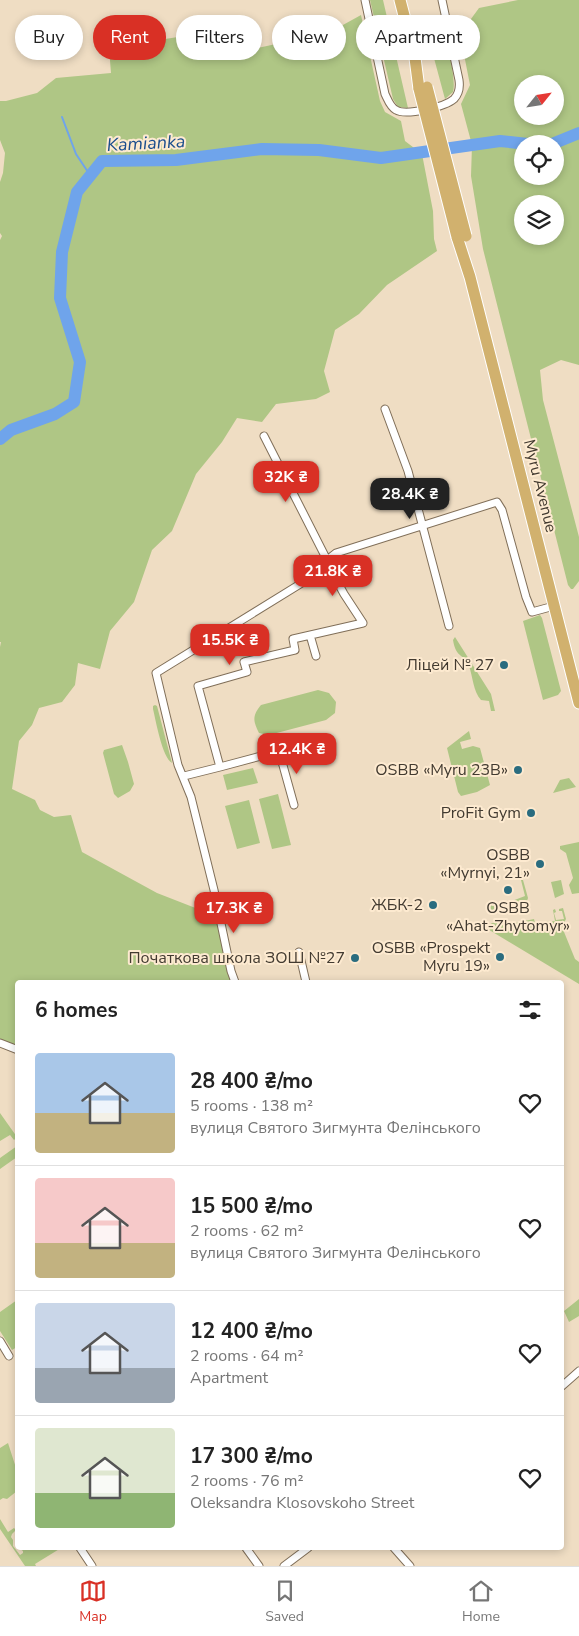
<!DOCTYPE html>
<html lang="en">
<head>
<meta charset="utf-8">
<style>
	:root { --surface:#fff; --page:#f2f2f2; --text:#222; --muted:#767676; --line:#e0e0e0; --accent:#d93025 }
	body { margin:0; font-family:"Nunito Sans",sans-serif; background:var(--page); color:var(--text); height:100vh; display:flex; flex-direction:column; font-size:19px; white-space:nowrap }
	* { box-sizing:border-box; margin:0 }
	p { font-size:16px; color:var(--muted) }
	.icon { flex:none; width:28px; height:28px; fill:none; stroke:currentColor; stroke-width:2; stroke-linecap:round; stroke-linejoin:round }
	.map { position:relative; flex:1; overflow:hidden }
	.sheet { position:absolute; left:15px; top:980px; width:549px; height:570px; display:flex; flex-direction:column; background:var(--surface); border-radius:5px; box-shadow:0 2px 8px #0003 }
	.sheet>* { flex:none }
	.top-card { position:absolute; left:15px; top:15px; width:550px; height:45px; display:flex; gap:10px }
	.needle { width:32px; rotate:60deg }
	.tools { position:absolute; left:514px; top:75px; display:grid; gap:10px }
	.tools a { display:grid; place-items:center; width:50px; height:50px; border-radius:50%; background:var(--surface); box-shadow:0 2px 8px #0003; font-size:25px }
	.price { position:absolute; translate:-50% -42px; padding:0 11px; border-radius:10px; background:var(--accent); color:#fff; font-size:16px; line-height:32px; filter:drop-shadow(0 1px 2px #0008) }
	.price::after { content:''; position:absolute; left:50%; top:30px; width:15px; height:11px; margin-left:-8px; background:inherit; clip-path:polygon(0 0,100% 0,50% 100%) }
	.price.selected { background:#222; color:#fff }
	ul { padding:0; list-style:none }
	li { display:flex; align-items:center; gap:15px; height:125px; padding:0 20px }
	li+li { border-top:1px solid var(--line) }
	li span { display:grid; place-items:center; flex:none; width:140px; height:100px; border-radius:5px; color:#555 }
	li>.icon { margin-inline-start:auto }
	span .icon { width:60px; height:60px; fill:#fffc; stroke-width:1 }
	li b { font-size:21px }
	h2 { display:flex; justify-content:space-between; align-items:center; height:60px; padding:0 20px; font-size:21px }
	.pill { padding:0 18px; border-radius:22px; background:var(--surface); box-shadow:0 2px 8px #0003; font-size:18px; line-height:45px }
	.pill.selected { background:var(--accent); color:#fff }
	.tabs { display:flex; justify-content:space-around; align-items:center; height:70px; border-top:1px solid var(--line); background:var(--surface); font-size:14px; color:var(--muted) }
	.tabs a { display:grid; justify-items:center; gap:2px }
	.tabs .selected { color:var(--accent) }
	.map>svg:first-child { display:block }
	.green { fill:#afc685; fill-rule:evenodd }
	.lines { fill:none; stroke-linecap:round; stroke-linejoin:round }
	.stream { stroke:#6fa4eb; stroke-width:2 }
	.river { stroke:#6fa4eb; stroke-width:12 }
	.street-casing { stroke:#806f59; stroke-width:9 }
	.primary-casing { stroke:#fff; stroke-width:13 }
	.street { stroke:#fff; stroke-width:7 }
	.primary { stroke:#d1b16e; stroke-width:11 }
	.primary-bridge-casing { stroke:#fff; stroke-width:13; stroke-linecap:butt }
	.primary-bridge { stroke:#d1b16e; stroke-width:11 }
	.poi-dot { fill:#2a6c7f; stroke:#fdead0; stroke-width:2 }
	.labels { text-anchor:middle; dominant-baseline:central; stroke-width:4; stroke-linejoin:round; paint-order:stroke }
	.street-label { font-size:16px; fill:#423a30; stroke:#fdead0 }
	.poi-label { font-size:16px; fill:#423a30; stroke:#fdead0; text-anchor:end }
	.water-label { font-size:18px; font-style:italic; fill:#1a4d8d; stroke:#fdead0 }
</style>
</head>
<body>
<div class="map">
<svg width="579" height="1566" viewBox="0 0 579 1566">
	<rect width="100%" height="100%" fill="#efddc3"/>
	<path class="green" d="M370 0H383L408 108 398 107 393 99Z
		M518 0H579V365L561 360 540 370 543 400 579 537V581L573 589H571L568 585 483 249 471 176 472 145 461 104 470 85 460 34 479 8ZM522 84H555V116H522ZM522 144H555V176H522ZM522 204H555V236H522Z
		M361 15 380 101 385 112 401 121 405 141 422 154 433 211 434 239 437 251 387 285 359 314 335 330 324 371 330 392 316 399 276 404 262 422 237 418 222 442 196 474 172 531 152 550 134 602 110 631 100 669 78 663 75 685 62 702 39 708 32 725 19 741 12 789 35 800 40 810 54 817 71 815 82 852 157 893 198 909 215 901 235 982H18L17 1050 0 1043V647L1 642H0V240L2 236 0 233V182L3 173 5 153 0 140V101H6L37 93 56 78 111 73 109 48 184 36 226 27 239 52 304 38 323 36Z
		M438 18C445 31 457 79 453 92L445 99 424 21Z
		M540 615 542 618 561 691 558 695 543 700 523 621Z
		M455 637 491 694 495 711H491L489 701 481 700C473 691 473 677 469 666 464 653 456 659 453 640Z
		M318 690 329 693 336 702 335 713 326 720 269 735 259 733C253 721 252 716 261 705Z
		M155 705 157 706 172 763C162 757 156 721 153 709V706Z
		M469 731 471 739 460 742 462 749 473 746 480 748 490 785 477 792 461 796 458 792 447 748Z
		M122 745 128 762 134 784 130 791 118 798 114 794 103 753 104 750Z
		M253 768 258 783 227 790 223 775Z
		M569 778 576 787 553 793 560 780Z
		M278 794 291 845 272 849 259 799Z
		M249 800 260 843 237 849 225 806Z
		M579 842V893L572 894 569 885 573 878 566 853 560 849V846Z
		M521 880H523L528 898 526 904 497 912 490 911 487 902 491 901 492 906 498 905 499 906 525 896Z
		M561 880 564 894 555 898 551 882Z
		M563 908 566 919 562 927 575 959 579 962V984L486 928C492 921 499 921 506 925L534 919 535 923 555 921 553 910 555 909 556 912 554 913 556 920 564 919 562 911H559V909Z
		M0 1113 17 1137 14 1140 10 1135 0 1141Z
		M17 1146V1157L0 1169V1158Z
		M579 1299V1316L569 1322 564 1311Z
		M17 1300V1347L12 1350 0 1331V1312Z
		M8 1443 17 1471V1491L7 1499 3 1498 0 1500V1448Z
		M0 1519 8 1532 14 1528 16 1530 12 1534 11 1537 13 1540V1546L20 1555 23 1553V1551L19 1548H61L35 1564 36 1566H25L0 1529Z"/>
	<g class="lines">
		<path class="stream" d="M62 117 76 154 90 175"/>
		<path class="river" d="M552 144 579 133
			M0 439 11 430 55 414 74 402 80 362 60 298 62 252 77 192 102 161 176 160 262 149 319 150 381 158 500 141 528 144"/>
		<defs>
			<path id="street" d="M365 0 385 94C388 100 390 107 396 110 406 116 445 107 454 99 459 94 460 87 459 80L442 0
				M385 409 408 471 449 626
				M532 612 554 606
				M310 635 316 656
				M279 751 294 805
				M220 767 321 740
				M184 776 220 767 198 686 247 672 244 662 295 650 293 639 363 623 344 594 331 570 327 560 264 436
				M299 952 306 982
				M235 982 231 971 214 890 191 797 178 765 156 673 318 573 327 560 336 553 497 502 502 510 526 597 532 612
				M0 1043 18 1050
				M0 1341 9 1356
				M561 1387 579 1371
				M80 1548 92 1566
				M246 1548 259 1566
				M394 1548 410 1566
				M284 1566 308 1548"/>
			<path id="primary" d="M400 0 415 58 419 89
				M457 237 470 277 579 703"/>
		</defs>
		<use href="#street" class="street-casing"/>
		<use href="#primary" class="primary-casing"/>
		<use href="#street" class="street"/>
		<use href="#primary" class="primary"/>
		<defs>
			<path id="primary-bridge" d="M427 87 466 236
				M419 89 457 237"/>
		</defs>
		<use href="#primary-bridge" class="primary-bridge-casing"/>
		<use href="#primary-bridge" class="primary-bridge"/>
	</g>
	<g class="poi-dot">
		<circle cx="504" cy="665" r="5"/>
		<circle cx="518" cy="770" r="5"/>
		<circle cx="531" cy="813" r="5"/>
		<circle cx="540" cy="864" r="5"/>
		<circle cx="508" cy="890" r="5"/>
		<circle cx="433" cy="905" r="5"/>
		<circle cx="500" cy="957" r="5"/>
		<circle cx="355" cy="958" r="5"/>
	</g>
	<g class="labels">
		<g class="street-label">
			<text transform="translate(540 486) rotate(76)">Myru Avenue</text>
		</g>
		<g class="poi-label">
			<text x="494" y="665">Ліцей № 27</text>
			<text x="508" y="770">OSBB «Myru 23B»</text>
			<text x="521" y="813">ProFit Gym</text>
			<text x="530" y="855">OSBB<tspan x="530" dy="18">«Myrnyi, 21»</tspan></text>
			<text x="423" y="905">ЖБК-2</text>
			<text x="508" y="908" text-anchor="middle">OSBB<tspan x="508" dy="18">«Ahat-Zhytomyr»</tspan></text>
			<text x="490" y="948">OSBB «Prospekt<tspan x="490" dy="18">Myru 19»</tspan></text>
			<text x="345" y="958">Початкова школа ЗОШ №27</text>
		</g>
		<g class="water-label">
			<text transform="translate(146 143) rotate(-3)">Kamianka</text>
		</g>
	</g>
</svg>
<div class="tools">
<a><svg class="needle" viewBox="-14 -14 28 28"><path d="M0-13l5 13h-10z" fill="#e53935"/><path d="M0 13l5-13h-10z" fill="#767676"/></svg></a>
<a><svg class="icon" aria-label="locate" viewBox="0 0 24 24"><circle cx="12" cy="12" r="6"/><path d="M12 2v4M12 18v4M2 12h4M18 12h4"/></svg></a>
<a><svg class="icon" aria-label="layers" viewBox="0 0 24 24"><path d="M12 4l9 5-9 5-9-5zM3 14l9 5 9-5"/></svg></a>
</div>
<b class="price" style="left:286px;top:503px">32K ₴</b>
<b class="price selected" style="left:410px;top:520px">28.4K ₴</b>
<b class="price" style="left:333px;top:597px">21.8K ₴</b>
<b class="price" style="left:230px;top:666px">15.5K ₴</b>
<b class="price" style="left:297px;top:775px">12.4K ₴</b>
<b class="price" style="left:234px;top:934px">17.3K ₴</b>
<div class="top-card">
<a class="pill">Buy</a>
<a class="pill selected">Rent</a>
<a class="pill">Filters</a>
<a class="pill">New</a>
<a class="pill">Apartment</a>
</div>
<section class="sheet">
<h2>6 homes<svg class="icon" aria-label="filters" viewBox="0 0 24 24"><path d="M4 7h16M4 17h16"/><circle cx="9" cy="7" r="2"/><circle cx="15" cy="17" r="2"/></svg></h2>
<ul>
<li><span style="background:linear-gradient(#a9c7e8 60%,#c2b280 0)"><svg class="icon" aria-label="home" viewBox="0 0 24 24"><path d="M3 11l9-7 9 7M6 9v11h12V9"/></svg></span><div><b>28 400 ₴/mo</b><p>5 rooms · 138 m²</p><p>вулиця Святого Зигмунта Фелінського</p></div><svg class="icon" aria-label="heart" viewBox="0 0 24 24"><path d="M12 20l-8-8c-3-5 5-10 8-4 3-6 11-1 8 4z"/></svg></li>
<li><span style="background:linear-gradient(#f6c9c9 65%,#c2b280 0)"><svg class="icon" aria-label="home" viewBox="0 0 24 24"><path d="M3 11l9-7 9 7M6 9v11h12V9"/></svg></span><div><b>15 500 ₴/mo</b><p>2 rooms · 62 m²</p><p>вулиця Святого Зигмунта Фелінського</p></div><svg class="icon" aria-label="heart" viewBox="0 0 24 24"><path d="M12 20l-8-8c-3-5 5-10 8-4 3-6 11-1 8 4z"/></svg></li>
<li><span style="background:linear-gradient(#c9d6e8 65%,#9aa5b1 0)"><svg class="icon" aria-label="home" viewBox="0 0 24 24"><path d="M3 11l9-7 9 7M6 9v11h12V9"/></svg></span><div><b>12 400 ₴/mo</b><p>2 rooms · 64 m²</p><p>Apartment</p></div><svg class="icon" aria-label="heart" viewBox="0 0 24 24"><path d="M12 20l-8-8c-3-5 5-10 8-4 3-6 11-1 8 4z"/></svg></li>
<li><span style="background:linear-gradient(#dfe7d0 65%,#8fb573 0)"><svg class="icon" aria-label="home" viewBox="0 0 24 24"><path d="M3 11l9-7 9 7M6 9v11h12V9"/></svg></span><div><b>17 300 ₴/mo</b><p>2 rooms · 76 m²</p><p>Oleksandra Klosovskoho Street</p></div><svg class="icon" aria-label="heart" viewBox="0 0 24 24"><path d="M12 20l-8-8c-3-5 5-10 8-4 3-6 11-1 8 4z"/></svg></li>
</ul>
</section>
</div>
<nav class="tabs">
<a class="selected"><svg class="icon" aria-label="map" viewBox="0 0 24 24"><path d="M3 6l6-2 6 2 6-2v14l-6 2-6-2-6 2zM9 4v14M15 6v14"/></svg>Map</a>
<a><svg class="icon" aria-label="saved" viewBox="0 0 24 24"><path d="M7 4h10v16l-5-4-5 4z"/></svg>Saved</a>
<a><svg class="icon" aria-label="home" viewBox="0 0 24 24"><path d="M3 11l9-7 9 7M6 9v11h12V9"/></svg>Home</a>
</nav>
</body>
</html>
